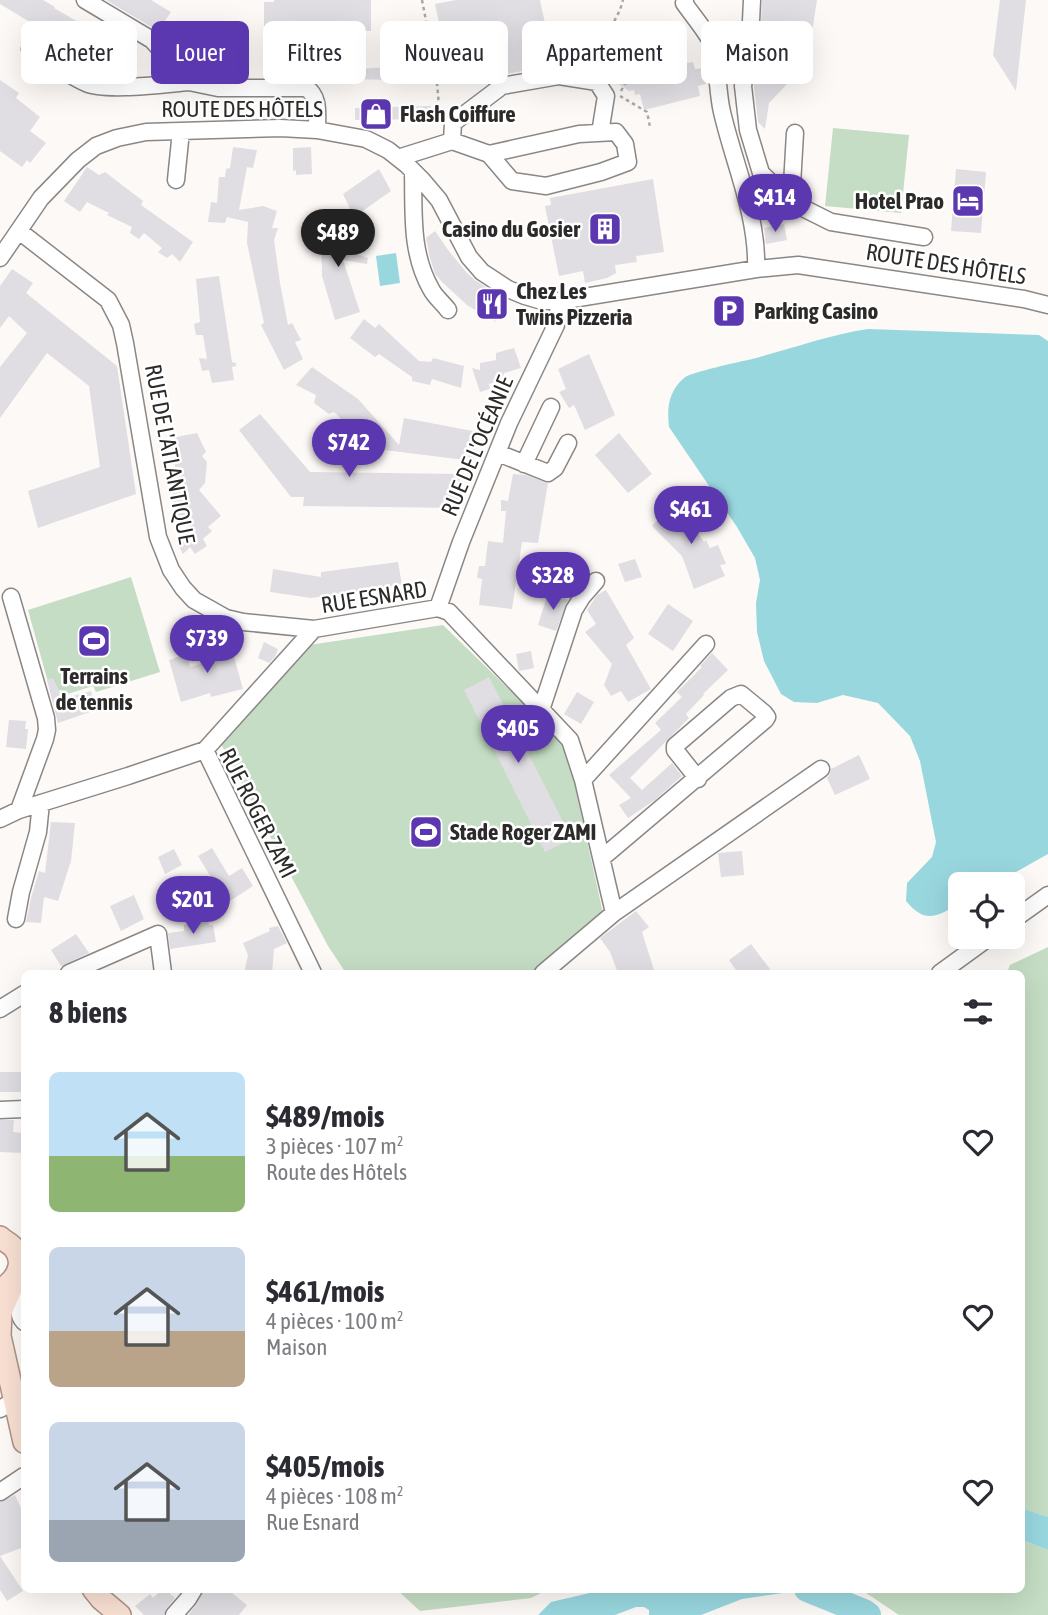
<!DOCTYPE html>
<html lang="fr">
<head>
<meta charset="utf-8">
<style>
	:root { --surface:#fff; --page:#f2f2f3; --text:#2b2b33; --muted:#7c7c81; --accent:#5c38b0 }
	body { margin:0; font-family:"Asap Condensed",sans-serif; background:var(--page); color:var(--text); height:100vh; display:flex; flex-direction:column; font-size:26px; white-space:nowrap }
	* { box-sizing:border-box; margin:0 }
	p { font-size:23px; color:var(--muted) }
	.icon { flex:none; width:38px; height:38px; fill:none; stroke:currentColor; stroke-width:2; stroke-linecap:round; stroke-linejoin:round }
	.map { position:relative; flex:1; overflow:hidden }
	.drawer { position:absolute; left:21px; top:970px; width:1004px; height:623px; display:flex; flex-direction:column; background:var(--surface); border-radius:10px; box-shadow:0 7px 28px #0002 }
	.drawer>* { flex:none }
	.hud { position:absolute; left:21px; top:21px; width:1006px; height:63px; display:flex; gap:14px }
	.tools { position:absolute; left:948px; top:872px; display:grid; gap:14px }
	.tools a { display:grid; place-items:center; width:77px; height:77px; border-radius:10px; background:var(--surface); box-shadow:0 7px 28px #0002; font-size:35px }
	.price { position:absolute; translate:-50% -60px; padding:0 16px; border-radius:24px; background:var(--accent); color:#fff; font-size:23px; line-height:46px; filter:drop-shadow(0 2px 4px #0008) }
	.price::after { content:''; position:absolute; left:50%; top:42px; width:21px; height:16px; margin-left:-10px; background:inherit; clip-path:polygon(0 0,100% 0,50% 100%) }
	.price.current { background:#222; color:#fff }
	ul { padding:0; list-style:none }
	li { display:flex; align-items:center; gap:21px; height:175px; padding:0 28px }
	li span { display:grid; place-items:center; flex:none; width:196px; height:140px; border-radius:10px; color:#555 }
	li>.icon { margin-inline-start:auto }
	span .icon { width:84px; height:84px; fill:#fffc; stroke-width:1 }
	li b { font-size:30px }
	h2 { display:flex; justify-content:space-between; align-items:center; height:84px; padding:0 28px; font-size:30px }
	.pill { padding:0 24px; border-radius:10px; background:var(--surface); box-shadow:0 7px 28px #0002; font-size:24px; line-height:63px }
	.pill.current { background:var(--accent); color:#fff }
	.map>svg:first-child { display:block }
	.green { fill:#c5ddc4 }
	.water { fill:#99d7df }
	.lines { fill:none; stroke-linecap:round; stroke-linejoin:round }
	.river { stroke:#99d7df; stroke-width:26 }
	.building { fill:#e0dee2 }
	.minor-casing { stroke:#8a8785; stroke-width:19 }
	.major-casing { stroke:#af9385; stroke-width:24 }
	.path { stroke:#aba8a6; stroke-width:2.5; stroke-dasharray:3.5 3.5; stroke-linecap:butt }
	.minor { stroke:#fff; stroke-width:16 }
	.major { stroke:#f9e0d3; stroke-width:21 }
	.labels { text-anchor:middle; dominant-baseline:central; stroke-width:5; stroke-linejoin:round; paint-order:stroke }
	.street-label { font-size:23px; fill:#2c2b2a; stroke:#fff }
	.poi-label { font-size:23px; font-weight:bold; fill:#2c2b2a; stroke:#fff; text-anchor:start }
</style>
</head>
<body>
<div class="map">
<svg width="1048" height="1615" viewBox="0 0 1048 1615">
	<rect width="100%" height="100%" fill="#fdf9f7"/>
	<path class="green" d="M833 128 909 135 901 213 825 206Z
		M131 577 160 672 96 692 93 686 64 695 61 690 51 693 28 610Z
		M443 625 566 745 604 918 539 973H346L328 946 221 744 309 645Z
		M1048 947V1517L1022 1508V973H1007L1010 965Z
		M1022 1540 1048 1550V1615H899L860 1589H1022Z
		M396 1589H549L531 1598 420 1611Z"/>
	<path class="water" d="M396 253 400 283 380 286 376 256Z
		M868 329 1039 335 1048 341V854L995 884H961V903C937 916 926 925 906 901L907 883 932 857 936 842 920 761 910 736 878 703 843 695 817 703 794 702 781 694 764 661 757 632 756 603 760 580 755 558 737 527 669 427C667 408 668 392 684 378 691 372 739 362 752 359 791 349 828 335 868 329Z
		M1022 1508 1048 1517V1550L1022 1540Z
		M607 1589H789L783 1593 742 1599 701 1615H649V1610L644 1607H636L615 1615H538L551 1602Z"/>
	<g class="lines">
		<path class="river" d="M807 1589 864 1612 868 1615"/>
	</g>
	<path class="building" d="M0 0H43L55 7 54 8 123 48 118 56 123 59 114 73 0 4Z
		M106 0H151L171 12 158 31Z
		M274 0H371V31H363L364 40H345L346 51H319V64H308V49H299V46H274V27H264V2H274Z
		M456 0H540L554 65 459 83 456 66 449 67 447 58 440 59 437 43 443 42 435 4Z
		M762 0H817L810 45 804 61 790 81 769 103 765 129 758 122 754 86 760 44Z
		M1000 0H1026L1016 91 993 55Z
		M582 30 647 71 693 62 695 69 702 68 706 84 698 86 700 96 644 110 640 94 635 95 634 90 629 91 602 73 597 71 568 53Z
		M389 67 390 80 357 79 358 69Z
		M0 80 19 93 16 98 40 117 30 131 46 143 30 163 27 160 22 167 0 151Z
		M431 106V119L355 120V108Z
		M233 147 257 150 253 168 247 167 239 210 263 206 277 211 272 228H278L274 240 280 283 288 325 292 323 301 340 295 342 303 359 284 370 261 325 264 323 247 243 248 222 227 217 225 223 208 222 211 202 217 203 219 177H225L226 169 230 168Z
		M311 147 312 174 296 175V170L293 171V148Z
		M87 167 99 175 105 172 143 201 141 205 193 242 180 262 172 254 167 258 158 252 162 248 144 233 139 239 130 233 132 227 107 215 109 213 87 202 80 212 64 201Z
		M379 169 391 191 354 217 343 194Z
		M956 169 986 172 981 233 951 231Z
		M653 179 664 252 636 256 637 262 615 265 616 273 607 278 585 283 583 271 559 276 545 206 551 205 550 198Z
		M345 220 344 250 368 258 367 264 343 260 360 312 335 320 322 276 321 222Z
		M784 224 787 240 766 244 764 228Z
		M435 231 448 250 467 273 476 281 507 300 495 322 467 305 442 282 435 274 430 258 426 238Z
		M12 269 33 283 26 293 117 366 136 494 38 528 28 491 100 467 89 386 47 353 0 418V367L27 333 9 316 0 328V286Z
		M219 276 232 362 236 363V366L232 367 234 380 212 383 209 370 202 371 199 358 207 359 203 335H196L194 324 200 322 196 279Z
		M364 319 375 328 379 324 419 361 431 362 433 358 464 366 461 388 432 379 430 385 412 381V377L379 354 375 357 350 338Z
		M514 348 521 368 504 373V380L489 384 490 389 480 392 472 368 480 370V363L496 360V353Z
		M589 354 615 415 585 430 574 405 569 408 559 392 566 389 558 369Z
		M312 367 358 399 399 445 404 418 478 432 473 461 384 450 379 455 334 412 329 414 314 403 316 395 296 385Z
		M260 414 310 472 460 474V508L303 506 304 497H291L239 430Z
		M197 433 206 452 202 456 207 462 205 483 199 490 221 516 208 527 212 531 203 539 207 546 195 554 190 547 183 554 176 541 192 529 175 515 169 467H175L171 438Z
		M619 433 652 474 628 493 595 455Z
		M513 474 526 475 548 483 538 543 522 542 512 609 479 605 482 579 477 578 479 566H485L488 541 503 543 506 511H501V500L508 501Z
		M672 505 679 510 685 506 696 520 692 525 704 542 706 540 710 548 718 545 726 564 720 565 725 576 694 589 682 556 652 526Z
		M635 559 642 577 625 582 618 564Z
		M398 562 402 585 311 598 270 592 273 569 321 577V572Z
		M606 590 634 638 626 645 651 689 628 702 621 691 611 696 604 685 612 664 585 632 596 624 587 610 597 595Z
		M548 593 568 600 556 631 538 625Z
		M668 604 693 621 673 651 648 634Z
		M264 642 278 649 275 657 269 663 258 658Z
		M221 643 224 653 232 650 243 689 211 697 210 693 181 702 169 660 187 654 190 667 211 661 207 648Z
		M531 651 534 668 519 671 516 654Z
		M712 653 728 670 703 694 704 695 686 714 689 718 630 778 642 790 672 763 682 776 655 800 628 818 619 805 631 798 609 775 661 730 655 723 682 697 677 692 702 667 700 666Z
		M489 677 572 839 545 852 464 690Z
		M53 678 63 699 91 691 96 710 58 723 47 680Z
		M577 692 594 702 581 724 564 714Z
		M9 720 26 721 25 729H28L26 749 6 747Z
		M859 755 870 779 835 795 827 778 830 774 831 769Z
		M51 822 75 823 71 861 58 901 44 897 41 923 26 922 31 898 39 871 45 873Z
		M212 848 229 876 242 868 253 886 227 903 198 856Z
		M174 849 182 865 165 874 158 857Z
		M742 851 744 875 721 877 718 853Z
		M134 895 144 919 121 931 110 906Z
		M636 911 649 927 642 932 655 973H618L610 952 600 938Z
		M208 921 209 925H213L216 942 170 949 168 933 184 931V925Z
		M278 926 287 943 274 949 272 973H244L248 955 243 943 270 931 269 928Z
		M76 934 89 953 61 966 51 950Z
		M751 944 773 973H738L729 960Z
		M0 1072H24V1092H0Z
		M0 1120H14L13 1132 24 1133V1153L0 1152Z
		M15 1495 24 1515V1547L0 1556 23 1591 7 1601 0 1590V1502Z
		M162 1589H165L175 1598 166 1609 164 1615H144L135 1606 150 1594 153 1598Z
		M204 1589H227L247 1605 239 1615H188L197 1604Z"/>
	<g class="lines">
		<defs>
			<path id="minor" d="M85 0 152 40 189 82 218 88H306C320 96 317 115 317 130
				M685 0 684 3C691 13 704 29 709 38 718 55 717 92 722 112 734 164 758 216 756 269
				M752 0 750 42 743 86 748 130 761 173 791 202 831 222 924 237
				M30 49C48 60 66 74 86 83 106 92 164 84 189 82
				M452 141 453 123 502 86 559 76 597 82 606 96 600 133
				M398 158 452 141 489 154 512 181 546 186 601 172 628 162 625 144 616 132 579 134 489 154
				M413 171C414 212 410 252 431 289 435 297 443 303 448 310
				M176 180 181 131
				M791 202 795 133
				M19 231 108 300 121 325 125 343 158 537 171 570 183 588 194 600 226 618 243 622 314 629
				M0 258 41 198 78 160 96 146 117 138 146 132 280 128 317 130 366 139 388 150 407 165 422 180 439 200 469 257 482 272 508 289 525 296 542 301H560L756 269 798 265 1024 299 1048 305
				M498 453 548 473 555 468 568 443
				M524 464 551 407
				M11 597 46 718 47 730 45 739 19 810
				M438 608 461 542 509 423 556 325 560 301
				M541 710 574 610 582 597 596 581
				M205 750 314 629 438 608 449 612 570 740 583 780 614 913 543 973
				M583 780 706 644
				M0 819 19 810 128 776 205 750 313 973
				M602 858 765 720 767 717 764 713 741 694 731 698 675 746V750L698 779
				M614 913 821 769
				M16 919 21 892 38 832 41 803
				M1013 920 1048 895
				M69 973 158 934 163 973
				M940 973 991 936
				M0 1009 24 994
				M0 1110 24 1109
				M24 1296C20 1306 16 1313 24 1322
				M0 1409 14 1401
				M0 1492 24 1476
				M174 1615 188 1599 194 1589"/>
			<path id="major" d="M0 1237C4 1241 10 1243 14 1248 24 1260 19 1275 8 1284
				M17 1275 1 1312 0 1336 24 1442
				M93 1589 101 1599 120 1615"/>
		</defs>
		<use href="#minor" class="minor-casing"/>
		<use href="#major" class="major-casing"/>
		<path class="path" d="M422 0 436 72 440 117
			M621 91 641 56 606 37 620 10 623 0
			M620 96 647 112 650 127"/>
		<use href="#minor" class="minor"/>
		<use href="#major" class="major"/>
	</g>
	<defs>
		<symbol id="shop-square" viewBox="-11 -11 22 22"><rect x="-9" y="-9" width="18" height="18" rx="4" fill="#5c38b0" stroke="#fff"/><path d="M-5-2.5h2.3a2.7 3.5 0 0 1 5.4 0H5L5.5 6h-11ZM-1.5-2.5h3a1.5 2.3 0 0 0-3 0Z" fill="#fff"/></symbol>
		<symbol id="hotel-square" viewBox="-11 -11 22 22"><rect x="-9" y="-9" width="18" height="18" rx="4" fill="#5c38b0" stroke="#fff"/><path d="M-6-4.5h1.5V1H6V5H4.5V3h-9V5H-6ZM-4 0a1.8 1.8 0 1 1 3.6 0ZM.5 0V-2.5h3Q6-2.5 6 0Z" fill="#fff"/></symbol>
		<symbol id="building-square" viewBox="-11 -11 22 22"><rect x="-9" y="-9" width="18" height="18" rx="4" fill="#5c38b0" stroke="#fff"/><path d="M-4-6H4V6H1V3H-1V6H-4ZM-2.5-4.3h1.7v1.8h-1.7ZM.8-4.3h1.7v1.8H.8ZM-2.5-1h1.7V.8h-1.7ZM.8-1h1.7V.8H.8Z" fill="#fff"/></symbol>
		<symbol id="restaurant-square" viewBox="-11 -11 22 22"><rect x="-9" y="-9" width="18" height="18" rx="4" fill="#5c38b0" stroke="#fff"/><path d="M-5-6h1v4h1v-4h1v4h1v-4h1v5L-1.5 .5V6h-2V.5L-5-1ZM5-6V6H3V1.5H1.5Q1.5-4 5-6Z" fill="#fff"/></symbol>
		<symbol id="parking-square" viewBox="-11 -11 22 22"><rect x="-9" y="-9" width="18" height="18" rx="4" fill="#5c38b0" stroke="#fff"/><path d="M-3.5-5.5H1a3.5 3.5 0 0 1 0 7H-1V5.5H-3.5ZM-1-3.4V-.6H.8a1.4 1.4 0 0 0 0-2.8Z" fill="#fff"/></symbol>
		<symbol id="stadium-square" viewBox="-11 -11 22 22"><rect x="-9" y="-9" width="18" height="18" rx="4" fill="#5c38b0" stroke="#fff"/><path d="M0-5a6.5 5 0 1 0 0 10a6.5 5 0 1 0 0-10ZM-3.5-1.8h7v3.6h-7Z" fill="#fff"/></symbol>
	</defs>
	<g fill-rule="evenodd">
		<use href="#shop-square" x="357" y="95" width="38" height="38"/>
		<use href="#hotel-square" x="949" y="182" width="38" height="38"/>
		<use href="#building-square" x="586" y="210" width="38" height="38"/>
		<use href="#restaurant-square" x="473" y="285" width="38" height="38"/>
		<use href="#parking-square" x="710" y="292" width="38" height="38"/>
		<use href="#stadium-square" x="75" y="622" width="38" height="38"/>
		<use href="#stadium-square" x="407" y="813" width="38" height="38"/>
	</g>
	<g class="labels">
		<g class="street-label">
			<text x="242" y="109">ROUTE DES HÔTELS</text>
			<text transform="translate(946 264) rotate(9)">ROUTE DES HÔTELS</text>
			<text transform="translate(477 446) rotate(-67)">RUE DE L'OCÉANIE</text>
			<text transform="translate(170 454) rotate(79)">RUE DE L'ATLANTIQUE</text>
			<text transform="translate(374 597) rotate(-9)">RUE ESNARD</text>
			<text transform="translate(258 813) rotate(63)">RUE ROGER ZAMI</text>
		</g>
		<g class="poi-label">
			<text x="400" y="114">Flash Coiffure</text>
			<text x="944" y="201" text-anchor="end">Hotel Prao</text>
			<text x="580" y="229" text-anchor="end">Casino du Gosier</text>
			<text x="516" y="291">Chez Les<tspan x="516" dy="26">Twins Pizzeria</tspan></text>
			<text x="754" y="311">Parking Casino</text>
			<text x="94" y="676" text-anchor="middle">Terrains<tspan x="94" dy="26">de tennis</tspan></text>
			<text x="450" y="832">Stade Roger ZAMI</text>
		</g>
	</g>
</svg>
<div class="tools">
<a><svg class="icon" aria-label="locate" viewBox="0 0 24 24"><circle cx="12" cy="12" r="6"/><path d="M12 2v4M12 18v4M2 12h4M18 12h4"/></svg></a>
</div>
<b class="price" style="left:775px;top:234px">$414</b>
<b class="price current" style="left:338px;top:269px">$489</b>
<b class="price" style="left:349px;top:479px">$742</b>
<b class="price" style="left:691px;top:546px">$461</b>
<b class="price" style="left:553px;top:612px">$328</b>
<b class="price" style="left:207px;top:675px">$739</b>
<b class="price" style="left:518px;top:765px">$405</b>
<b class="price" style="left:193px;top:936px">$201</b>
<div class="hud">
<a class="pill">Acheter</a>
<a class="pill current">Louer</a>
<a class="pill">Filtres</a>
<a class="pill">Nouveau</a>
<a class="pill">Appartement</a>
<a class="pill">Maison</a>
</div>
<section class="drawer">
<h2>8 biens<svg class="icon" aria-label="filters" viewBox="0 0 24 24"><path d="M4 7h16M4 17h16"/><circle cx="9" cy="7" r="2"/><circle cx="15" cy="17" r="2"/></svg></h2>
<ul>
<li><span style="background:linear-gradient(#bfe0f5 60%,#8fb573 0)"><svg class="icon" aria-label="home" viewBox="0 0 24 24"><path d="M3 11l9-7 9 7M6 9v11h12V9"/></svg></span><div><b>$489/mois</b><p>3 pièces · 107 m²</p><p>Route des Hôtels</p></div><svg class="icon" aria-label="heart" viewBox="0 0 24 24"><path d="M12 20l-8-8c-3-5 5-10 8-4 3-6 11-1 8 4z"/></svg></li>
<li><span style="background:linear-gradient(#c9d6e8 60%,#b9a48a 0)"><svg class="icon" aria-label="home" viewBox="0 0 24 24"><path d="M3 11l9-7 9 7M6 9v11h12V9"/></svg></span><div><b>$461/mois</b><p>4 pièces · 100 m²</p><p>Maison</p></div><svg class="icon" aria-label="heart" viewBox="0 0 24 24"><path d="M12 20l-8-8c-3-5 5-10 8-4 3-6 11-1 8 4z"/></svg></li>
<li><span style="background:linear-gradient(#c9d6e8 70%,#9aa5b1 0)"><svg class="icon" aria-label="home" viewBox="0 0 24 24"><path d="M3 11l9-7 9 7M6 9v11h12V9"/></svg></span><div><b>$405/mois</b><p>4 pièces · 108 m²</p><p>Rue Esnard</p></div><svg class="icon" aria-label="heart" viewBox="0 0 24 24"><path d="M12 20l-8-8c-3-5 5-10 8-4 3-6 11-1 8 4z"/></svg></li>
</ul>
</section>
</div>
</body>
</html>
